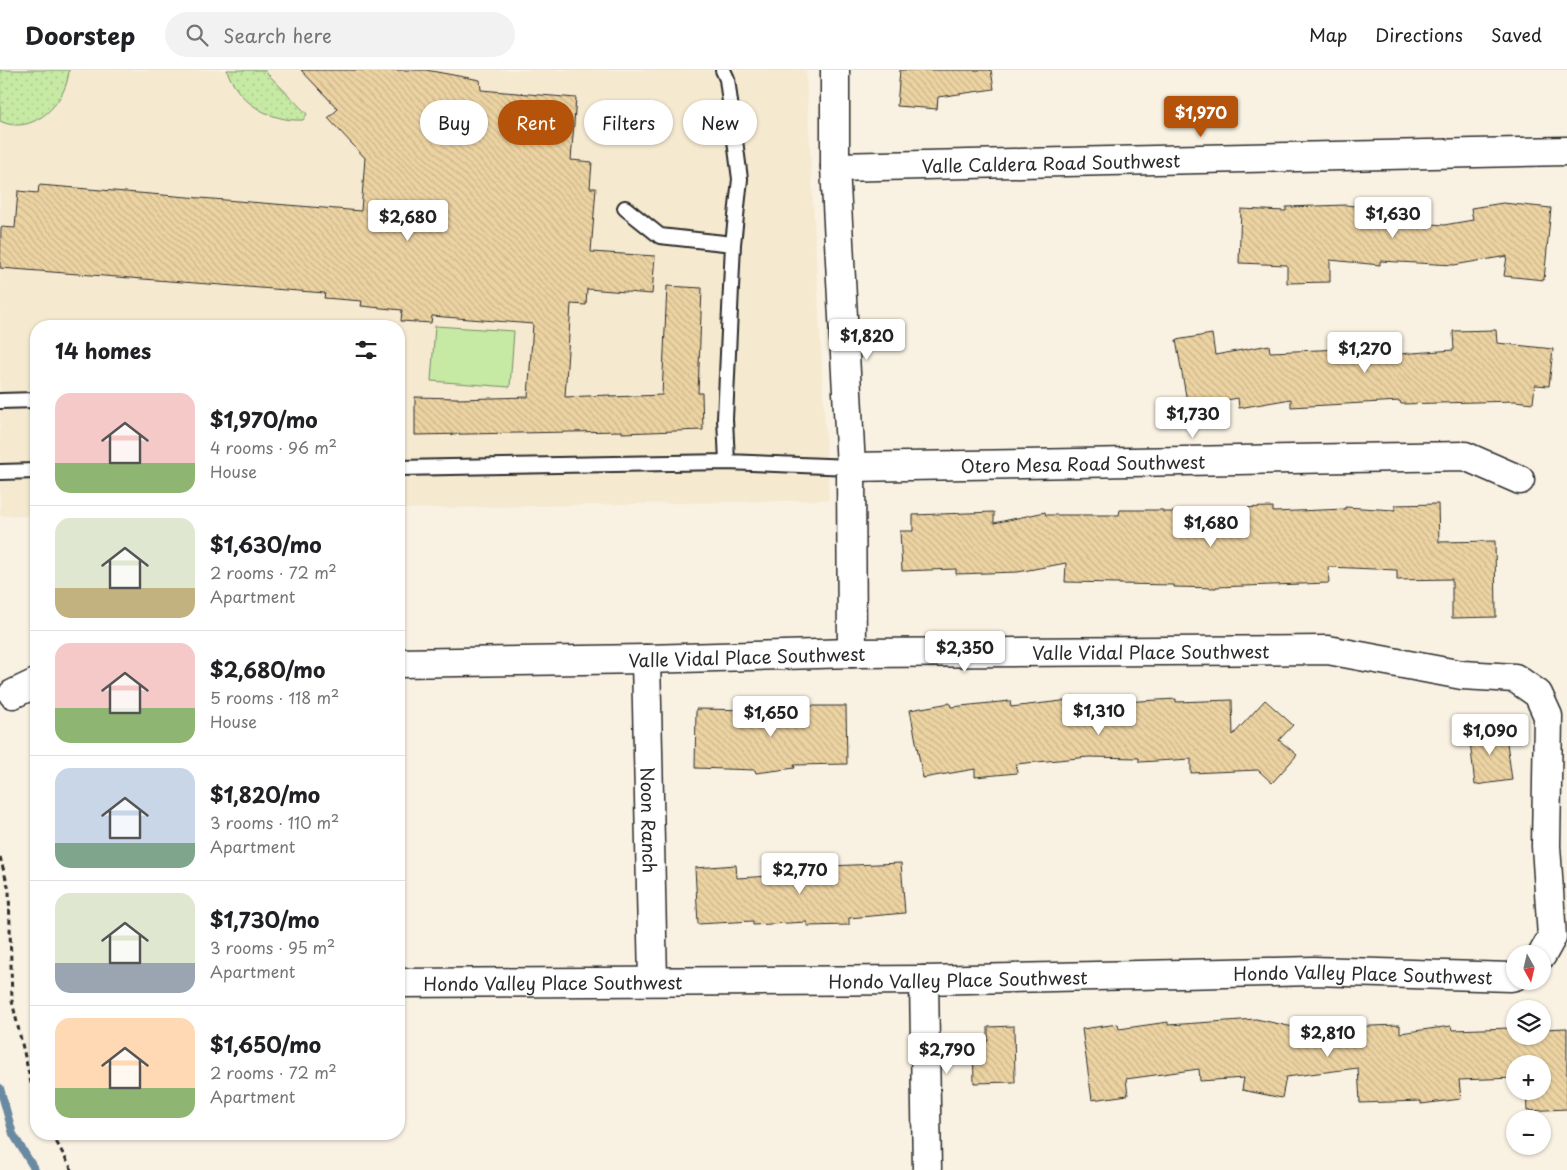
<!DOCTYPE html>
<html lang="en">
<head>
<meta charset="utf-8">
<style>
	:root { --surface:#fff; --page:#f2f2f2; --text:#202124; --muted:#757577; --line:#e0e0e0; --accent:#b45309 }
	body { margin:0; font-family:"Playpen Sans",sans-serif; background:var(--page); color:var(--text); height:100vh; display:flex; flex-direction:column; font-size:19px; white-space:nowrap }
	* { box-sizing:border-box; margin:0 }
	p { font-size:16px; color:var(--muted) }
	.icon { flex:none; width:28px; height:28px; fill:none; stroke:currentColor; stroke-width:2; stroke-linecap:round; stroke-linejoin:round }
	.map { position:relative; flex:1; overflow:hidden }
	.details { position:absolute; left:30px; top:250px; width:375px; height:820px; display:flex; flex-direction:column; background:var(--surface); border-radius:20px; box-shadow:0 1px 4px #0004 }
	.details>* { flex:none }
	.top-card { position:absolute; left:420px; top:30px; width:475px; height:45px; display:flex; gap:10px }
	.needle { width:32px; rotate:172deg }
	.fabs { position:absolute; left:1506px; top:875px; display:grid; gap:10px }
	.fabs a { display:grid; place-items:center; width:45px; height:45px; border-radius:50%; background:var(--surface); box-shadow:0 1px 4px #0004; font-size:25px }
	.price { position:absolute; translate:-50% -42px; padding:0 11px; border-radius:5px; background:#fff; color:#222; font-size:16px; line-height:32px; filter:drop-shadow(0 1px 2px #0008) }
	.price::after { content:''; position:absolute; left:50%; top:30px; width:15px; height:11px; margin-left:-8px; background:inherit; clip-path:polygon(0 0,100% 0,50% 100%) }
	.price.selected { background:var(--accent); color:#fff }
	ul { padding:0; list-style:none }
	li { display:flex; align-items:center; gap:15px; height:125px; padding:0 25px }
	li+li { border-top:1px solid var(--line) }
	li span { display:grid; place-items:center; flex:none; width:140px; height:100px; border-radius:15px; color:#555 }
	li>.icon { margin-inline-start:auto }
	span .icon { width:60px; height:60px; fill:#fffc; stroke-width:1 }
	li b { font-size:21px }
	h2 { display:flex; justify-content:space-between; align-items:center; height:60px; padding:0 25px; font-size:21px }
	.chip { padding:0 18px; border-radius:22px; background:var(--surface); box-shadow:0 1px 4px #0004; font-size:18px; line-height:45px }
	.chip.selected { background:var(--accent); color:#fff }
	header { display:flex; align-items:center; gap:30px; box-sizing:border-box; height:70px; padding:0 25px; background:var(--surface); border-bottom:1px solid var(--line) }
	header strong { font-size:24px }
	nav { display:flex; gap:28px; margin-inline-start:auto; font-size:18px }
	.search { width:350px; height:45px; background:var(--page); display:flex; align-items:center; gap:12px; box-sizing:border-box; padding:0 18px; border-radius:28px; color:var(--muted); font-size:19px }
	.map>svg:first-child { display:block }
	.built { fill:#f5e9d0 }
	.green { fill:#c6eaa4; stroke:#788a68 }
	.park { fill:url(#park-dots); stroke:#788a68 }
	.lines { fill:none; stroke-linecap:round; stroke-linejoin:round }
	.stream { stroke:#6b8aa2; stroke-width:8 }
	.building { fill:url(#building-back-hatch); stroke:#2b2b2b }
	.service-casing { stroke:#2b2b2b; stroke-width:18 }
	.minor-casing { stroke:#2b2b2b; stroke-width:31 }
	.path { stroke:#2b2b2b; stroke-width:3; stroke-dasharray:5 4; stroke-linecap:butt }
	.service { stroke:#fff; stroke-width:14 }
	.minor { stroke:#fff; stroke-width:28 }
	.labels { text-anchor:middle; dominant-baseline:central; stroke-width:4; stroke-linejoin:round; paint-order:stroke }
	.street-label { font-size:18px; fill:#2b2b2b; stroke:#fff }
</style>
</head>
<body>
<header>
<strong>Doorstep</strong>
<div class="search"><svg class="icon" aria-label="search" viewBox="0 0 24 24"><circle cx="10" cy="10" r="6"/><path d="M15 15l6 6"/></svg>Search here</div>
<nav><a>Map</a><a>Directions</a><a>Saved</a></nav>
</header>
<div class="map">
<svg width="1567" height="1100" viewBox="0 0 1567 1100">
	<defs>
		<pattern id="park-dots" width="8" height="8" patternUnits="userSpaceOnUse" patternTransform="scale(1.25)"><rect width="8" height="8" fill="#c6eaa4"/><path d="M2 2h.1M6 6h.1" fill="none" stroke="#aac98d" stroke-width="1.8" stroke-linecap="round"/></pattern>
		<pattern id="building-back-hatch" width="6" height="6" patternUnits="userSpaceOnUse" patternTransform="scale(1.25)"><rect width="6" height="6" fill="#ecd3a2"/><path d="M-1 5l2 2M0 0l6 6M5-1l2 2" fill="none" stroke="#cbb58c"/></pattern>
	</defs>
	<rect width="100%" height="100%" fill="#f9f2e3"/>
	<filter id="ink" filterUnits="userSpaceOnUse"><feTurbulence type="fractalNoise" baseFrequency=".02" numOctaves="2"/><feDisplacementMap in="SourceGraphic" scale="10" xChannelSelector="R" yChannelSelector="G"/><feConvolveMatrix kernelMatrix="1 2 1 2 8 2 1 2 1" color-interpolation-filters="sRGB"/></filter>
	<g filter="url(#ink)">
		<path class="built" d="M0 0H806L829 430 399 439V256H36V446H0Z"/>
		<path class="green" d="M435 256 514 261 510 317 431 311Z"/>
		<path class="park" d="M0 0H69C67 32 33 67 0 51Z
			M227 0H264L307 44 303 50C270 52 237 32 227 0Z"/>
		<g class="lines">
			<path class="stream" d="M0 1018 13 1064 35 1100"/>
		</g>
		<path class="building" d="M301 0H426L480 10 481 20 576 28 571 90 592 92 590 118H596L591 182 655 186 652 224 587 219 586 235 571 234 565 327 610 325V327L662 325 667 216 702 218 698 323H702L703 360 622 363V361L415 365V327L458 328V329L528 327 533 254 432 246 431 253 401 251 402 240 361 236 362 231 324 228 325 223 0 198 1 157 15 158 18 121 38 123 39 115 361 141 365 88 328 48 338 39Z
			M900 0H991L994 19 938 27 937 39 897 36Z
			M1503 133 1551 138 1544 210 1504 206 1507 186 1454 195 1380 191V195L1330 190V212L1287 213V195L1239 193 1241 139 1286 141V137L1346 135 1399 141 1400 136 1421 137 1420 153 1444 155 1473 150 1471 138Z
			M1496 260 1497 273 1553 279 1549 316 1535 315 1533 333 1515 331 1401 334 1400 331 1291 337V329L1239 338 1238 328 1188 337 1176 270 1212 264 1215 285 1269 275 1270 282 1343 279V275L1384 273V285L1454 280 1453 261Z
			M1438 434 1439 472 1495 471 1496 547 1452 548V509L1397 510V500L1328 497 1329 513 1216 517V518L1174 517V515L1119 514V513L1065 512 1066 493 1018 502 956 504V499L902 501 900 461H913V445L994 442V453L1045 442 1046 445H1119L1120 440H1163V442H1226L1225 438 1273 437V442L1345 439V437L1395 440V435Z
			M1176 629V632L1232 630 1233 665 1265 630 1293 655 1279 670 1297 685 1272 713 1258 700 1191 703V689L1139 692V688L1089 687 1016 694 1017 703 975 707V699L923 708 910 640 950 633 951 637 1010 631 1011 637 1070 630 1122 632Z
			M789 636H846L847 694 794 695 795 698 756 703 755 700 695 698 696 639 759 640Z
			M1505 658 1512 710 1475 715 1469 662Z
			M901 793 905 843 849 848V855L807 856V852L753 855V851L698 854 695 798 736 795 737 808 805 804V797Z
			M1256 949 1293 957 1342 952V957L1400 955V963L1451 956 1452 960 1511 958V960H1515V966H1542V959L1567 958V1039L1527 1041 1526 1021H1542V994H1515V1008L1459 1010 1461 1029 1421 1034V1031L1360 1033 1358 998 1286 1007 1282 1028 1242 1020 1244 1008 1200 1011 1199 999 1126 1009 1128 1025 1092 1030 1082 959 1118 954 1119 959 1168 952V955Z
			M1014 956 1015 1012 974 1013 973 972 988 971V957Z"/>
		<g class="lines">
			<defs>
				<path id="service" d="M723 0 727 9 740 109 733 174 725 349 727 392 851 397
					M625 138 660 166 733 174
					M0 331 36 330
					M399 398 727 392
					M0 402 36 401"/>
				<g id="minor">
					<path d="M835 0V97L851 397 852 583"/>
					<path id="s1" d="M835 97 1567 81"/>
					<path id="s2" d="M851 397 1465 386 1520 410"/>
					<path id="s3" d="M646 589 653 911"/>
					<path id="s4" d="M399 593 646 589 852 583 1328 580 1462 605 1515 608 1538 624 1548 646 1546 776 1552 867 1542 885"/>
					<path d="M13 624 36 613"/>
					<path d="M924 910 927 1100"/>
					<path id="s5" d="M399 913 924 910 1313 901 1511 907 1515 906"/>
				</g>
			</defs>
			<use href="#service" class="service-casing"/>
			<use href="#minor" class="minor-casing"/>
			<path class="path" d="M0 787 9 820 12 931 36 1034
				M52 1064 72 1100"/>
			<use href="#service" class="service"/>
			<use href="#minor" class="minor"/>
		</g>
	</g>
	<g class="labels">
		<g class="street-label">
			<text stroke="none"><textPath href="#s1" startOffset="216">Valle Caldera Road Southwest</textPath></text>
			<text stroke="none"><textPath href="#s2" startOffset="232">Otero Mesa Road Southwest</textPath></text>
			<text stroke="none"><textPath href="#s4" startOffset="752">Valle Vidal Place Southwest</textPath></text>
			<text stroke="none"><textPath href="#s4" startOffset="348">Valle Vidal Place Southwest</textPath></text>
			<text stroke="none"><textPath href="#s3" startOffset="161">Noon Ranch</textPath></text>
			<text stroke="none"><textPath href="#s5" startOffset="964">Hondo Valley Place Southwest</textPath></text>
			<text stroke="none"><textPath href="#s5" startOffset="559">Hondo Valley Place Southwest</textPath></text>
			<text stroke="none"><textPath href="#s5" startOffset="154">Hondo Valley Place Southwest</textPath></text>
		</g>
	</g>
</svg>
<div class="fabs">
<a><svg class="needle" viewBox="-14 -14 28 28"><path d="M0-13l5 13h-10z" fill="#e53935"/><path d="M0 13l5-13h-10z" fill="#757577"/></svg></a>
<a><svg class="icon" aria-label="layers" viewBox="0 0 24 24"><path d="M12 4l9 5-9 5-9-5zM3 14l9 5 9-5"/></svg></a>
<a>+</a>
<a>−</a>
</div>
<b class="price selected" style="left:1201px;top:68px">$1,970</b>
<b class="price" style="left:1393px;top:169px">$1,630</b>
<b class="price" style="left:408px;top:172px">$2,680</b>
<b class="price" style="left:867px;top:291px">$1,820</b>
<b class="price" style="left:1365px;top:304px">$1,270</b>
<b class="price" style="left:1193px;top:369px">$1,730</b>
<b class="price" style="left:1211px;top:478px">$1,680</b>
<b class="price" style="left:965px;top:603px">$2,350</b>
<b class="price" style="left:1099px;top:666px">$1,310</b>
<b class="price" style="left:771px;top:668px">$1,650</b>
<b class="price" style="left:1490px;top:686px">$1,090</b>
<b class="price" style="left:800px;top:825px">$2,770</b>
<b class="price" style="left:1328px;top:988px">$2,810</b>
<b class="price" style="left:947px;top:1005px">$2,790</b>
<div class="top-card">
<a class="chip">Buy</a>
<a class="chip selected">Rent</a>
<a class="chip">Filters</a>
<a class="chip">New</a>
</div>
<section class="details">
<h2>14 homes<svg class="icon" aria-label="filters" viewBox="0 0 24 24"><path d="M4 7h16M4 17h16"/><circle cx="9" cy="7" r="2"/><circle cx="15" cy="17" r="2"/></svg></h2>
<ul>
<li><span style="background:linear-gradient(#f6c9c9 70%,#8fb573 0)"><svg class="icon" aria-label="home" viewBox="0 0 24 24"><path d="M3 11l9-7 9 7M6 9v11h12V9"/></svg></span><div><b>$1,970/mo</b><p>4 rooms · 96 m²</p><p>House</p></div></li>
<li><span style="background:linear-gradient(#dfe7d0 70%,#c2b280 0)"><svg class="icon" aria-label="home" viewBox="0 0 24 24"><path d="M3 11l9-7 9 7M6 9v11h12V9"/></svg></span><div><b>$1,630/mo</b><p>2 rooms · 72 m²</p><p>Apartment</p></div></li>
<li><span style="background:linear-gradient(#f6c9c9 65%,#8fb573 0)"><svg class="icon" aria-label="home" viewBox="0 0 24 24"><path d="M3 11l9-7 9 7M6 9v11h12V9"/></svg></span><div><b>$2,680/mo</b><p>5 rooms · 118 m²</p><p>House</p></div></li>
<li><span style="background:linear-gradient(#c9d6e8 75%,#7fa58c 0)"><svg class="icon" aria-label="home" viewBox="0 0 24 24"><path d="M3 11l9-7 9 7M6 9v11h12V9"/></svg></span><div><b>$1,820/mo</b><p>3 rooms · 110 m²</p><p>Apartment</p></div></li>
<li><span style="background:linear-gradient(#dfe7d0 70%,#9aa5b1 0)"><svg class="icon" aria-label="home" viewBox="0 0 24 24"><path d="M3 11l9-7 9 7M6 9v11h12V9"/></svg></span><div><b>$1,730/mo</b><p>3 rooms · 95 m²</p><p>Apartment</p></div></li>
<li><span style="background:linear-gradient(#ffd9b3 70%,#8fb573 0)"><svg class="icon" aria-label="home" viewBox="0 0 24 24"><path d="M3 11l9-7 9 7M6 9v11h12V9"/></svg></span><div><b>$1,650/mo</b><p>2 rooms · 72 m²</p><p>Apartment</p></div></li>
</ul>
</section>
</div>
</body>
</html>
